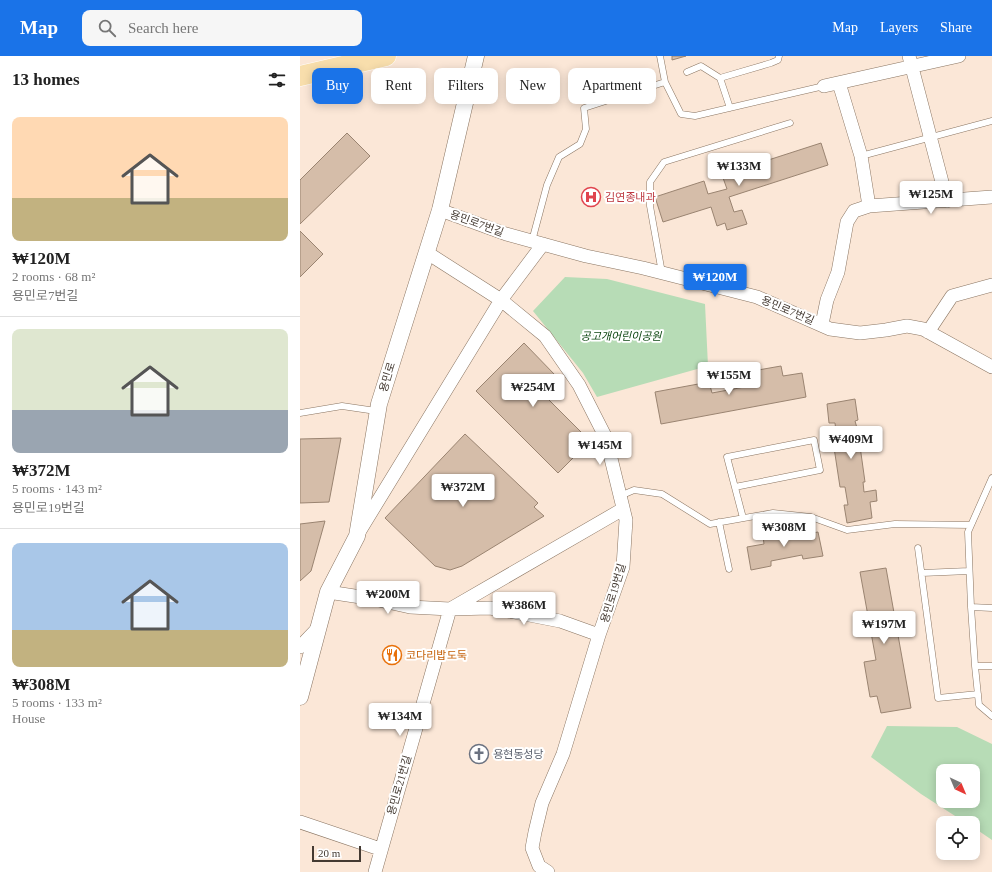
<!DOCTYPE html>
<html lang="en">
<head>
<meta charset="utf-8">
<style>
	:root { --surface:#fff; --page:#f6f6f6; --text:#222; --muted:#767676; --line:#e0e0e0; --accent:#1a73e8 }
	body { margin:0; font-family:"Times New Roman","Noto Sans KR",serif; background:var(--page); color:var(--text); height:100vh; display:flex; flex-direction:column; font-size:15px; white-space:nowrap }
	* { box-sizing:border-box; margin:0 }
	p { font-size:13px; color:var(--muted) }
	.icon { flex:none; width:22px; height:22px; fill:none; stroke:currentColor; stroke-width:2; stroke-linecap:round; stroke-linejoin:round }
	.map { position:relative; flex:1; overflow:hidden }
	.panel { display:flex; flex-direction:column; background:var(--surface); width:300px }
	.panel>* { flex:none }
	.guide { position:absolute; left:12px; top:12px; width:380px; height:36px; display:flex; gap:8px }
	.needle { width:26px; rotate:136deg }
	.tools { position:absolute; left:636px; top:708px; display:grid; gap:8px }
	.tools a { display:grid; place-items:center; width:44px; height:44px; border-radius:8px; background:var(--surface); box-shadow:0 2px 10px #0003; font-size:20px }
	.scale { position:absolute; left:12px; bottom:10px; width:49px; box-sizing:border-box; padding-left:4px; border:2px solid #443a32; border-top:0; font-size:11px; line-height:14px; white-space:nowrap; color:#443a32; -webkit-text-stroke:3px #fff; paint-order:stroke }
	.price { position:absolute; translate:-50% -34px; padding:0 9px; border-radius:4px; background:#fff; color:#222; font-size:13px; line-height:26px; filter:drop-shadow(0 1px 2px #0008) }
	.price::after { content:''; position:absolute; left:50%; top:24px; width:12px; height:9px; margin-left:-6px; background:inherit; clip-path:polygon(0 0,100% 0,50% 100%) }
	.price.on { background:var(--accent); color:#fff }
	ul { padding:0; list-style:none }
	li { display:grid; align-content:center; gap:8px; height:212px; padding:0 12px }
	li+li { border-top:1px solid var(--line) }
	li span { display:grid; place-items:center; height:124px; border-radius:8px; color:#555 }
	li>.icon { margin-inline-start:auto }
	span .icon { width:72px; height:72px; fill:#fffc; stroke-width:1 }
	li b { font-size:17px }
	h2 { display:flex; justify-content:space-between; align-items:center; height:48px; padding:0 12px; font-size:17px }
	.tag { padding:0 14px; border-radius:8px; background:var(--surface); box-shadow:0 2px 10px #0003; font-size:14px; line-height:36px }
	.tag.on { background:var(--accent); color:#fff }
	header { display:flex; align-items:center; gap:24px; box-sizing:border-box; height:56px; padding:0 20px; background:var(--accent); color:#fff }
	header strong { font-size:19px }
	nav { display:flex; gap:22px; margin-inline-start:auto; font-size:14px }
	.search { width:280px; height:36px; background:var(--page); display:flex; align-items:center; gap:10px; box-sizing:border-box; padding:0 14px; border-radius:8px; color:var(--muted); font-size:15px }
	main { display:flex; flex:1; min-height:0 }
	.map>svg:first-child { display:block }
	.green { fill:#b7dcb6; fill-rule:evenodd }
	.building { fill:#d5bda9; stroke:#9a8471 }
	.lines { fill:none; stroke-linecap:round; stroke-linejoin:round }
	.service-casing { stroke:#8a7562; stroke-width:7 }
	.minor-casing { stroke:#8a7562; stroke-width:14 }
	.tertiary-casing { stroke:#8a7562; stroke-width:17 }
	.primary-casing { stroke:#fff; stroke-width:21 }
	.service { stroke:#fff; stroke-width:6 }
	.minor { stroke:#fff; stroke-width:13 }
	.tertiary { stroke:#fff; stroke-width:16 }
	.primary { stroke:#f8deac; stroke-width:20 }
	.labels { text-anchor:middle; dominant-baseline:central; stroke-width:4; stroke-linejoin:round; paint-order:stroke }
	.health-label { font-size:11px; fill:#be3a42; stroke:#fff; text-anchor:start }
	.street-label { font-size:11px; fill:#443a32; stroke:#fff }
	.park-label { font-size:11px; font-style:italic; fill:#0d4611; stroke:#fff }
	.food-label { font-size:11px; fill:#c56008; stroke:#fff; text-anchor:start }
	.worship-label { font-size:11px; fill:#5b616d; stroke:#fff; text-anchor:start }
</style>
</head>
<body>
<header>
<strong>Map</strong>
<div class="search"><svg class="icon" aria-label="search" viewBox="0 0 24 24"><circle cx="10" cy="10" r="6"/><path d="M15 15l6 6"/></svg>Search here</div>
<nav><a>Map</a><a>Layers</a><a>Share</a></nav>
</header>
<main>
<section class="panel">
<h2>13 homes<svg class="icon" aria-label="filters" viewBox="0 0 24 24"><path d="M4 7h16M4 17h16"/><circle cx="9" cy="7" r="2"/><circle cx="15" cy="17" r="2"/></svg></h2>
<ul>
<li><span style="background:linear-gradient(#ffd9b3 65%,#c2b280 0)"><svg class="icon" aria-label="home" viewBox="0 0 24 24"><path d="M3 11l9-7 9 7M6 9v11h12V9"/></svg></span><div><b>₩120M</b><p>2 rooms · 68 m²</p><p>용민로7번길</p></div></li>
<li><span style="background:linear-gradient(#dfe7d0 65%,#9aa5b1 0)"><svg class="icon" aria-label="home" viewBox="0 0 24 24"><path d="M3 11l9-7 9 7M6 9v11h12V9"/></svg></span><div><b>₩372M</b><p>5 rooms · 143 m²</p><p>용민로19번길</p></div></li>
<li><span style="background:linear-gradient(#a9c7e8 70%,#c2b280 0)"><svg class="icon" aria-label="home" viewBox="0 0 24 24"><path d="M3 11l9-7 9 7M6 9v11h12V9"/></svg></span><div><b>₩308M</b><p>5 rooms · 133 m²</p><p>House</p></div></li>
</ul>
</section>
<div class="map">
<svg width="692" height="816" viewBox="0 0 692 816">
	<rect width="100%" height="100%" fill="#fbe7d7"/>
	<path class="green" d="M265 221 307 223 405 248 408 310 297 341 283 317 233 255Z
		M587 670 657 671 692 688V784L673 771V767H666L621 738 571 701ZM643 715H673V745H643Z"/>
	<path class="building" d="M372 0H386L372 4Z
		M47 77 70 100 0 168V124Z
		M521 87 528 109 429 141 434 156 442 154 447 168 427 174 425 167 417 170 411 151 363 166 355 141 404 125 408 138 427 133 422 119Z
		M0 175 23 198 0 221Z
		M224 287 255 319 239 334 290 385 258 417 176 335Z
		M481 310 483 320 502 317 506 341 361 368 355 336 409 326 412 337 450 330 447 316Z
		M555 343 558 364 555 365 557 372 566 371 568 381 559 383 565 426H563L564 436 576 434 577 445 570 446 572 462 547 467 544 449H548L545 431H540L533 385 537 384 535 367H529L527 348Z
		M165 378 238 447 234 451 244 460 162 510 150 514 135 510 85 462Z
		M41 382 29 446 0 447V383Z
		M25 465 11 515 0 525V468Z
		M500 473 501 479 518 476 523 500 503 503 502 499 471 505V510L451 514 447 491 464 488 463 480Z
		M586 512 611 652 581 657 577 640 570 641 564 606 576 604 560 516Z"/>
	<g class="lines">
		<defs>
			<path id="service" d="M387 16 401 10 420 22 471 7 478 4 479 0
				M420 22 430 52
				M365 26 381 58 395 60 524 30
				M561 100 692 65
				M232 185 247 129 259 101 280 88 286 73 284 52 365 26 360 0
				M362 217 350 150V126L364 106 490 67
				M0 357 42 350 76 355
				M692 422 668 476 671 551 692 552
				M435 431 520 414 514 384 427 401 443 462
				M320 440 334 434 362 438 410 468 473 457 511 461 547 474 595 468 671 469
				M419 466 429 513
				M618 492 638 642 678 638
				M622 517 669 515
				M671 551 675 610H692
				M675 610 679 649 692 660"/>
			<path id="minor" d="M609 0 647 145
				M524 30 659 0
				M569 150 692 141
				M140 154 206 178 286 200 343 212 457 241 530 273 560 277 586 274 607 270 623 273 692 311
				M126 196 201 244 243 188
				M522 268 527 244 538 216 547 166 554 155 569 150 561 100 539 27
				M628 276 652 240 692 229
				M59 476 201 244 245 280 279 329 306 382 326 464 323 511 299 579 263 698 242 747 235 776 232 792 239 810 248 816
				M28 536 74 543 110 551 150 553 190 552 214 556 260 565 299 579
				M152 552 323 453
				M0 591 18 572
				M0 766 80 793
				M75 816 150 553"/>
			<path id="tertiary" d="M0 641 28 536 57 480 79 348 140 154 176 0"/>
			<path id="primary" d="M0 20 86 0"/>
		</defs>
		<use href="#service" class="service-casing"/>
		<use href="#minor" class="minor-casing"/>
		<use href="#tertiary" class="tertiary-casing"/>
		<use href="#primary" class="primary-casing"/>
		<use href="#service" class="service"/>
		<use href="#minor" class="minor"/>
		<use href="#tertiary" class="tertiary"/>
		<use href="#primary" class="primary"/>
	</g>
	<defs>
		<symbol id="hospital-ring" viewBox="-11 -11 22 22"><circle r="9.5" fill="#fff" stroke="#e0444e" stroke-width="1.5"/><path d="M-5-5h3v3.5h4V-5h3V5h-3V1.5h-4V5h-3Z" fill="#e0444e"/></symbol>
		<symbol id="restaurant-ring" viewBox="-11 -11 22 22"><circle r="9.5" fill="#fff" stroke="#e8710a" stroke-width="1.5"/><path d="M-5-6h1v4h1v-4h1v4h1v-4h1v5L-1.5 .5V6h-2V.5L-5-1ZM5-6V6H3V1.5H1.5Q1.5-4 5-6Z" fill="#e8710a"/></symbol>
		<symbol id="church-ring" viewBox="-11 -11 22 22"><circle r="9.5" fill="#fff" stroke="#6b7280" stroke-width="1.5"/><path d="M-1.2-6h2.4v3.5h3.3v2.4h-3.3V6h-2.4V-.1h-3.3v-2.4h3.3Z" fill="#6b7280"/></symbol>
	</defs>
	<g fill-rule="evenodd">
		<use href="#hospital-ring" x="280" y="130" width="22" height="22"/>
		<use href="#restaurant-ring" x="81" y="588" width="22" height="22"/>
		<use href="#church-ring" x="168" y="687" width="22" height="22"/>
	</g>
	<g class="labels">
		<g class="health-label">
			<text x="305" y="141">김연종내과</text>
		</g>
		<g class="street-label">
			<text transform="translate(177 167) rotate(20)">용민로7번길</text>
			<text transform="translate(488 254) rotate(23)">용민로7번길</text>
			<text transform="translate(87 321) rotate(-73)">용민로</text>
			<text transform="translate(313 537) rotate(-73)">용민로19번길</text>
			<text transform="translate(99 729) rotate(-74)">용민로21번길</text>
		</g>
		<g class="park-label">
			<text x="321" y="280">공고개어린이공원</text>
		</g>
		<g class="food-label">
			<text x="106" y="599">코다리밥도둑</text>
		</g>
		<g class="worship-label">
			<text x="193" y="698">용현동성당</text>
		</g>
	</g>
</svg>
<div class="tools">
<a><svg class="needle" viewBox="-14 -14 28 28"><path d="M0-13l5 13h-10z" fill="#e53935"/><path d="M0 13l5-13h-10z" fill="#767676"/></svg></a>
<a><svg class="icon" aria-label="locate" viewBox="0 0 24 24"><circle cx="12" cy="12" r="6"/><path d="M12 2v4M12 18v4M2 12h4M18 12h4"/></svg></a>
</div>
<div class="scale">20 m</div>
<b class="price" style="left:439px;top:131px">₩133M</b>
<b class="price" style="left:631px;top:159px">₩125M</b>
<b class="price on" style="left:415px;top:242px">₩120M</b>
<b class="price" style="left:429px;top:340px">₩155M</b>
<b class="price" style="left:233px;top:352px">₩254M</b>
<b class="price" style="left:551px;top:404px">₩409M</b>
<b class="price" style="left:300px;top:410px">₩145M</b>
<b class="price" style="left:163px;top:452px">₩372M</b>
<b class="price" style="left:484px;top:492px">₩308M</b>
<b class="price" style="left:88px;top:559px">₩200M</b>
<b class="price" style="left:224px;top:570px">₩386M</b>
<b class="price" style="left:584px;top:589px">₩197M</b>
<b class="price" style="left:100px;top:681px">₩134M</b>
<div class="guide">
<a class="tag on">Buy</a>
<a class="tag">Rent</a>
<a class="tag">Filters</a>
<a class="tag">New</a>
<a class="tag">Apartment</a>
</div>
</div>
</main>
</body>
</html>
